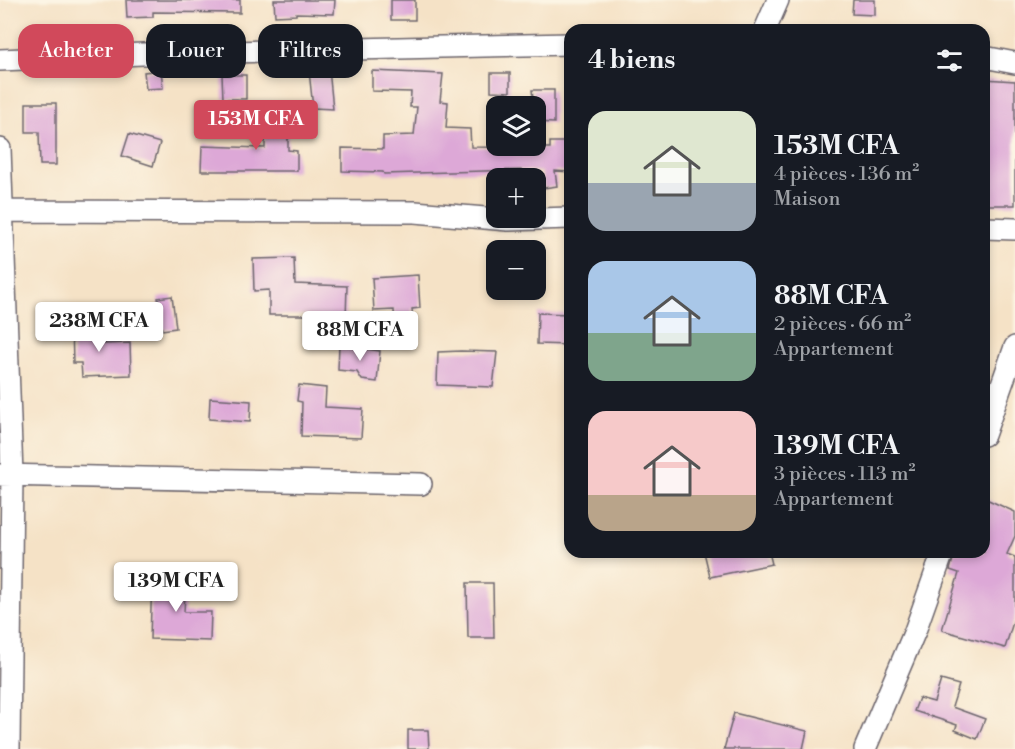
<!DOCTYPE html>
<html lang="fr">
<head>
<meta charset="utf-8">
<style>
	:root { --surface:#171b24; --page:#242831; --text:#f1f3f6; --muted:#9ea1a6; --accent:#d1495b }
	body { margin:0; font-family:"Libre Bodoni",serif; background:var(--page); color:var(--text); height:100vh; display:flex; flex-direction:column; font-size:22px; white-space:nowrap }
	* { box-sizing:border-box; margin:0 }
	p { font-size:20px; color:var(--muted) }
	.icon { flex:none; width:33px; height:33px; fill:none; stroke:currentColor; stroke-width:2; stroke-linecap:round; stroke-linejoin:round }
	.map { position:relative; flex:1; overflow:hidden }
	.sheet { position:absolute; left:564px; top:24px; width:426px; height:534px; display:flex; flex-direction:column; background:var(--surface); border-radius:18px; box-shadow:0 3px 9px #0003 }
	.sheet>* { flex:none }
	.hud { position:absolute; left:18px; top:24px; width:456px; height:54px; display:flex; gap:12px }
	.buttons { position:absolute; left:486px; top:96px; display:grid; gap:12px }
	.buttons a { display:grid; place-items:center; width:60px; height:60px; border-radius:12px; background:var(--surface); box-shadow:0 3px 9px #0003; font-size:30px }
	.price { position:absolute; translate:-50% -51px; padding:0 14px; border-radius:6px; background:#fff; color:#222; font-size:20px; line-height:39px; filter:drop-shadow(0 2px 3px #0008) }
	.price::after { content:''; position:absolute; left:50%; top:36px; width:18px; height:14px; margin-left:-9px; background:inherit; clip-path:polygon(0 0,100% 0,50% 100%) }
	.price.selected { background:var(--accent); color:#fff }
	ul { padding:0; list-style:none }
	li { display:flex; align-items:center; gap:18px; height:150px; padding:0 24px }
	li span { display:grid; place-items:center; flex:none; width:168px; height:120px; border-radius:18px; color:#555 }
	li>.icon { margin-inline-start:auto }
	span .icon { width:72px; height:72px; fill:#fffc; stroke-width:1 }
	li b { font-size:26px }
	h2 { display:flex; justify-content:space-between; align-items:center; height:72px; padding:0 24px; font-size:26px }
	.pill { padding:0 21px; border-radius:18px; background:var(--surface); box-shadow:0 3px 9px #0003; font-size:21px; line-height:54px }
	.pill.selected { background:var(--accent); color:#fff }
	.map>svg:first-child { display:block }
	.building { fill:#dda8d7 }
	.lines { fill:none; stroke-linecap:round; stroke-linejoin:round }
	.minor-casing { stroke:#6c656c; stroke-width:24 }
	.minor { stroke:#fff; stroke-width:21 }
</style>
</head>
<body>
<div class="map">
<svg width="1015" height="749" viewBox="0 0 1015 749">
	<rect width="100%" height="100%" fill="#fcf5e5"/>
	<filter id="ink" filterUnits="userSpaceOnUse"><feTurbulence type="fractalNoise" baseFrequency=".0167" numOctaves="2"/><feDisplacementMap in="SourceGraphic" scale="12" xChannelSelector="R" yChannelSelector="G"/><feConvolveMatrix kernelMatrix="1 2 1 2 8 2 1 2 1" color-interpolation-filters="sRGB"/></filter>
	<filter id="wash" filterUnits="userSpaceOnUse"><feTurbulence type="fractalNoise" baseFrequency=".008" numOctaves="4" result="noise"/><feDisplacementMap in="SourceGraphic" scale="24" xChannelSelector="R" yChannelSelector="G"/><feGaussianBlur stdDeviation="1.35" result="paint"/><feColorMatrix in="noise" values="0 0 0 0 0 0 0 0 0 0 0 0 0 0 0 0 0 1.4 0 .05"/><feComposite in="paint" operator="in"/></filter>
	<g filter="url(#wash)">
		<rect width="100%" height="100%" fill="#f5e2c6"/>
		<g id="blocks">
			<path class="building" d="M126 0H240V13L153 12V17L127 18Z
				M274 0H335L334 14 296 13V15L275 16Z
				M391 0H415V20H391Z
				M853 0H875V15L852 14Z
				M329 69 333 109 313 108 309 71Z
				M161 70 163 88 146 89 144 72Z
				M372 71 443 74 440 101 448 102 446 128 470 129 471 147 550 148V142H570V172L555 171 557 186 544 188 541 172 520 170 384 174 383 172 342 171V148L383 149V136L414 135 417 107H410L411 92 372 91Z
				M491 73H510V92L491 91Z
				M222 75H246V99H223Z
				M984 79 1015 81V205H984Z
				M532 90H554V123L536 122Z
				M26 103H56V165H40L39 132H26Z
				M265 110H288V150L297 151V171H201L202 146 265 148Z
				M129 134 160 143 153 166 122 156Z
				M294 258 295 284 347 286 346 318H336L337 325H310V317L304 315H269V290L254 291 253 259Z
				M418 275 420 308 412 309 414 332H395L394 310 374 311 372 278Z
				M172 296 176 328 162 330 158 298Z
				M538 313 570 314V345L537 344Z
				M103 325 104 344 130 343 131 375 82 377 81 363H73L72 326Z
				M339 345 380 351 377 382 362 380 357 372 338 370Z
				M461 351 497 352 493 387 437 385 438 352Z
				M299 385 326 388 325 407 363 409 361 438 301 436 302 402 297 401Z
				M210 398 251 401 250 422 209 419Z
				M984 498 1015 512V536L1007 554 1015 557V616L1005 648 942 630 959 573 950 570 955 552H984Z
				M704 552H769L772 564 710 577Z
				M152 576 186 577 184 612H211L210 641 150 639Z
				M467 583H493L494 638H468Z
				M941 680 959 685 952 707 985 719 977 739 955 730 957 725 914 711 919 698 934 702Z
				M734 713 807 731 803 749H724Z
				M408 730H428L429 749H408Z"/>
		</g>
	</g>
	<g filter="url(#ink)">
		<use href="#blocks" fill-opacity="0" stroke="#6c656c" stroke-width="1.5"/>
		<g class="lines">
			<defs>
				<path id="minor" d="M765 30 778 0
					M984 57 1015 63
					M0 60 143 54 570 44
					M0 149 12 474 9 749
					M0 211 415 212 508 220 570 218
					M984 228 1015 229
					M984 435 1015 347
					M0 475 421 484
					M865 749 915 631 943 552"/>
			</defs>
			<use href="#minor" class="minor-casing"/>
			<use href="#minor" class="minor"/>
		</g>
	</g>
</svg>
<div class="buttons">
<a><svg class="icon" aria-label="layers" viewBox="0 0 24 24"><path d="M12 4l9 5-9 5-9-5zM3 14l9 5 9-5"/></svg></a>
<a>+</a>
<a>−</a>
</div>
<b class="price selected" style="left:256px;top:151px">153M CFA</b>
<b class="price" style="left:99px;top:353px">238M CFA</b>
<b class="price" style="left:360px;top:362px">88M CFA</b>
<b class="price" style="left:176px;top:613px">139M CFA</b>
<div class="hud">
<a class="pill selected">Acheter</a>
<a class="pill">Louer</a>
<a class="pill">Filtres</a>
</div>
<section class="sheet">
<h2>4 biens<svg class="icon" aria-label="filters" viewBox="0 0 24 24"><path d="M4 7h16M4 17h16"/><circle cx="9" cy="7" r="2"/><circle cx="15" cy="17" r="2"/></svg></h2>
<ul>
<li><span style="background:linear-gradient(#dfe7d0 60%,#9aa5b1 0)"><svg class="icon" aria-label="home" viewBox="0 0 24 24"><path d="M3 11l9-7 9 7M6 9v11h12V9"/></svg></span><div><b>153M CFA</b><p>4 pièces · 136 m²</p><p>Maison</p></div></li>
<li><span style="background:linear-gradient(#a9c7e8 60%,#7fa58c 0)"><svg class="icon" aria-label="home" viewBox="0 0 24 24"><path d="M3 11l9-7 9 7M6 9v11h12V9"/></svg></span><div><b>88M CFA</b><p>2 pièces · 66 m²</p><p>Appartement</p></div></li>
<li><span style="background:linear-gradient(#f6c9c9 70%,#b9a48a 0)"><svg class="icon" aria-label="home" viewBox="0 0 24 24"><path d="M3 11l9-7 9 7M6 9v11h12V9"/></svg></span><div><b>139M CFA</b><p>3 pièces · 113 m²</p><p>Appartement</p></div></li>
</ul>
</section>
</div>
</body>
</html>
